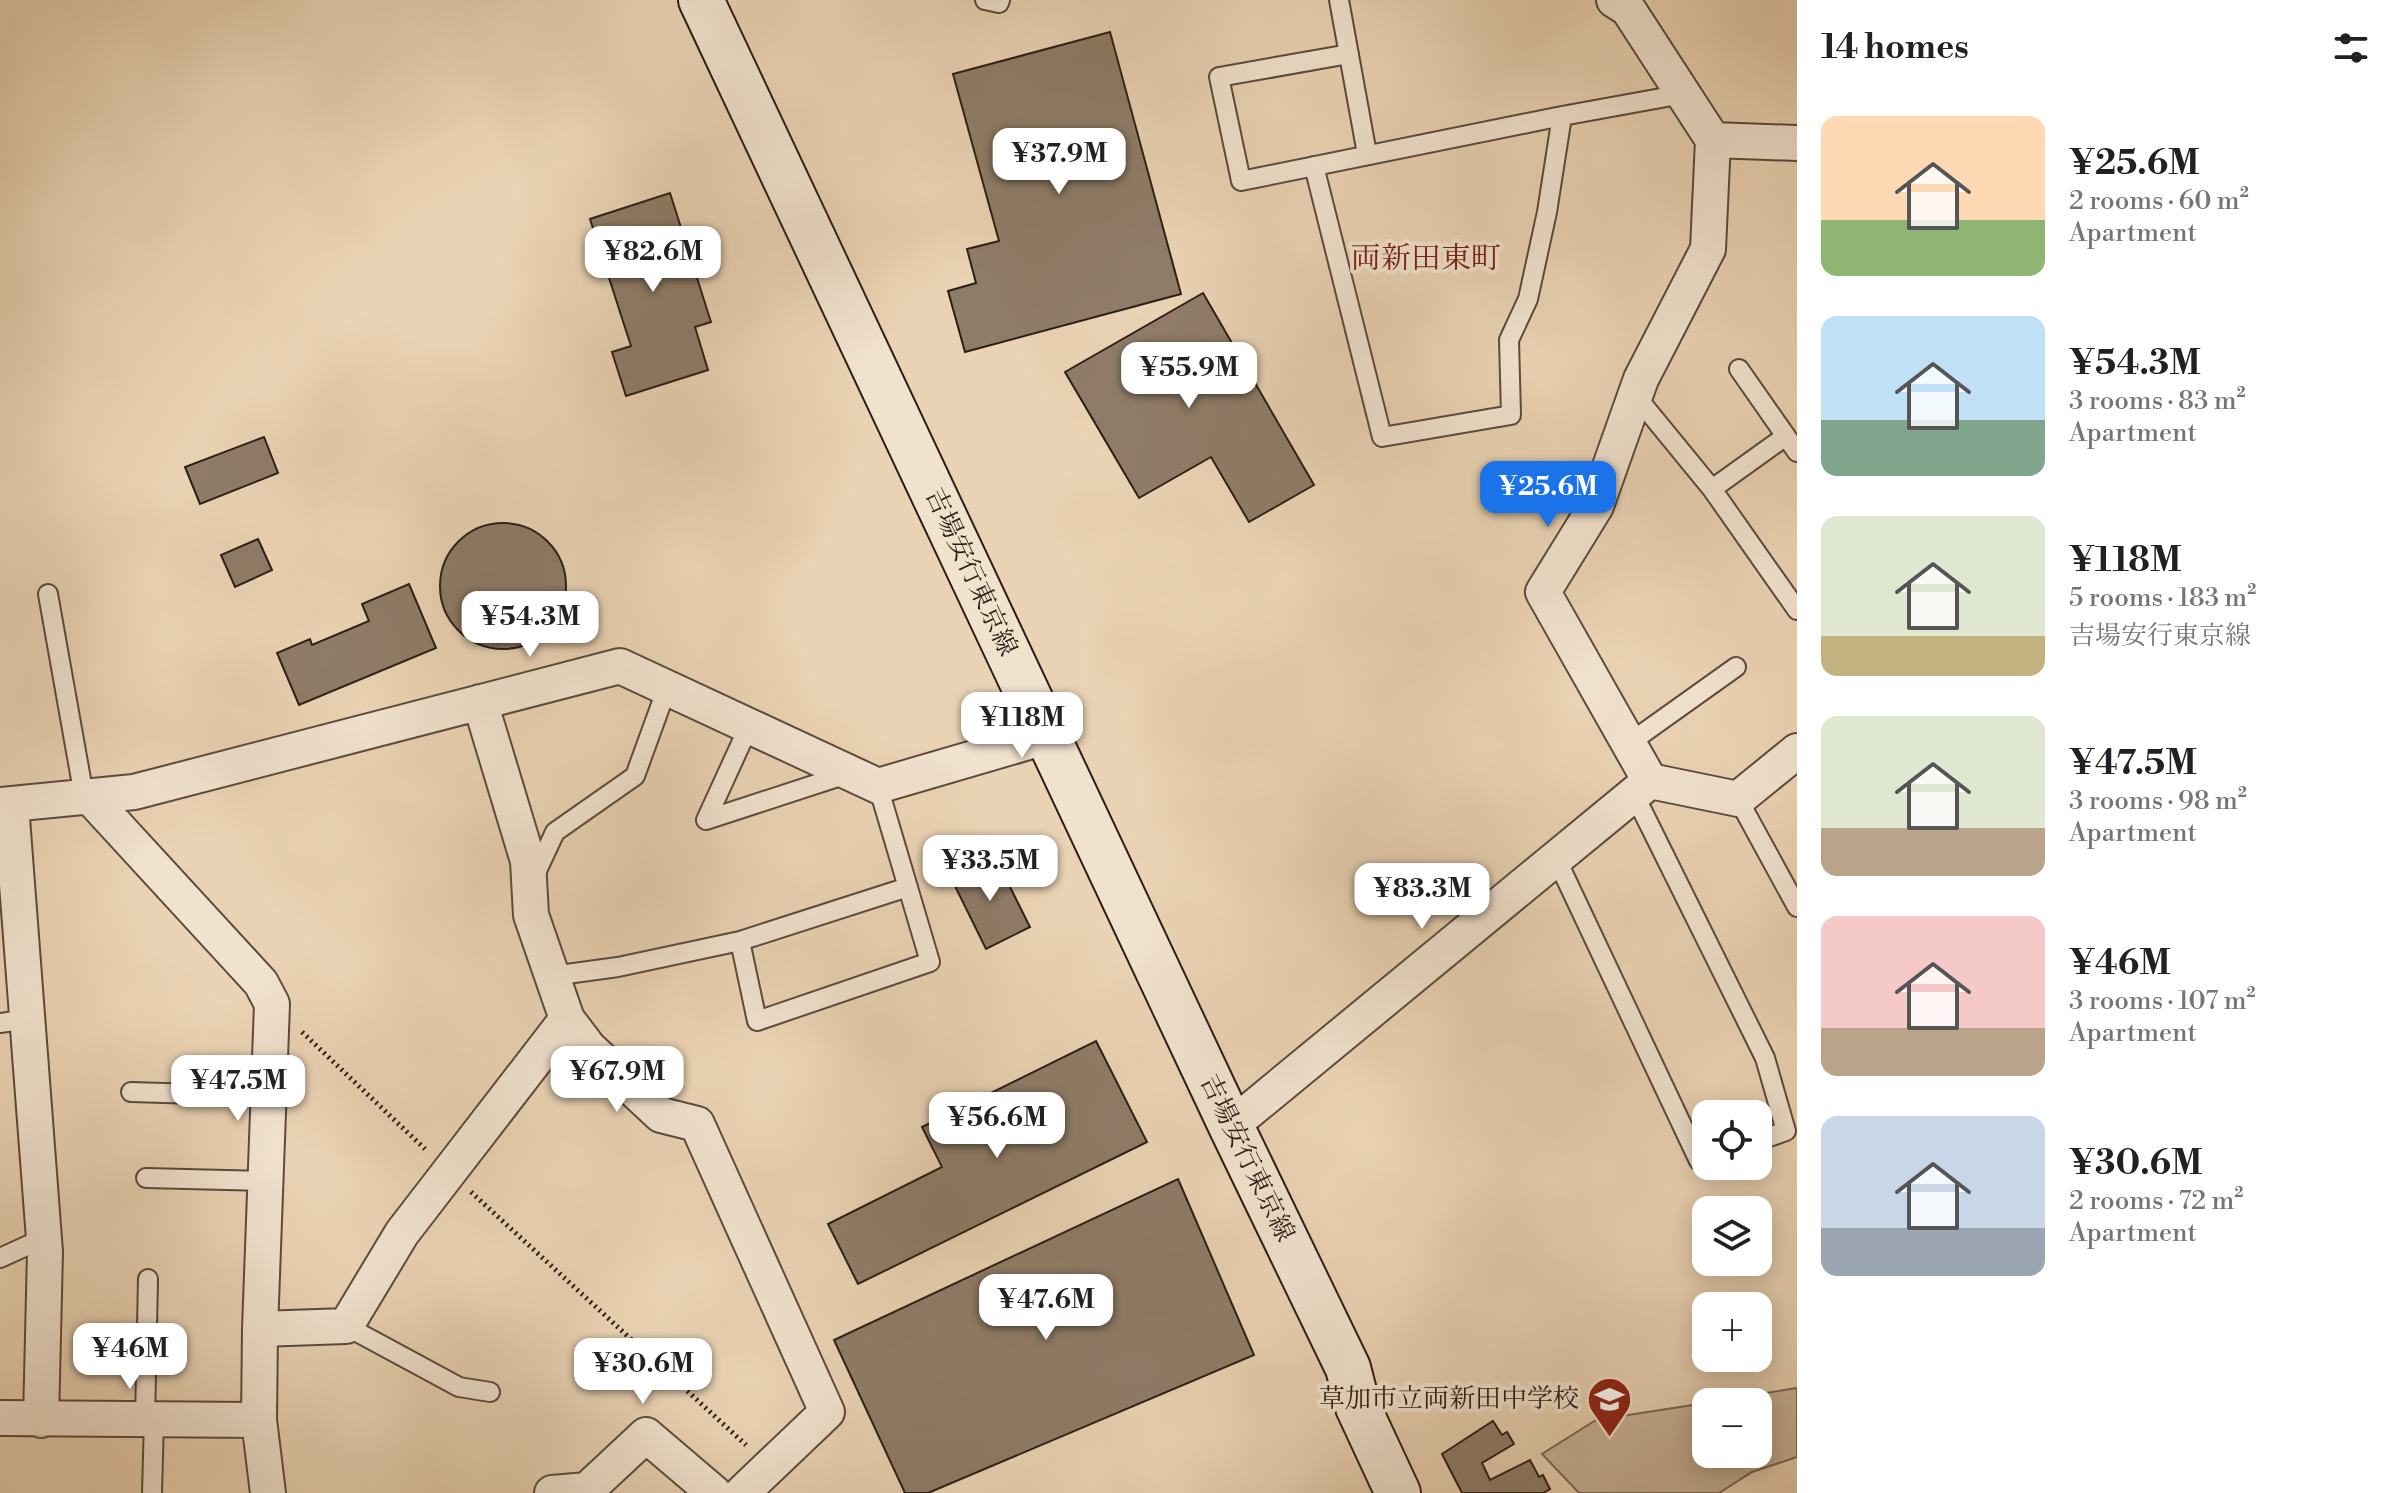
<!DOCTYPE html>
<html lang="en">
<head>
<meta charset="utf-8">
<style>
	:root { --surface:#fff; --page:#f6f6f6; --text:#202124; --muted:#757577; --accent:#1a73e8 }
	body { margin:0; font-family:"Libre Bodoni","Noto Serif JP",serif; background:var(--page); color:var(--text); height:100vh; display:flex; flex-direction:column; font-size:30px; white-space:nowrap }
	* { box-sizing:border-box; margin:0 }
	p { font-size:26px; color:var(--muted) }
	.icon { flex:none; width:44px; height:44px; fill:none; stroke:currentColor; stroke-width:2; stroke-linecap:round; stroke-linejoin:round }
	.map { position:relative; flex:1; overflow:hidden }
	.drawer { display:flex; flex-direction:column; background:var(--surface); width:600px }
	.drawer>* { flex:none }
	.tools { position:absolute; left:1692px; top:1100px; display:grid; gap:16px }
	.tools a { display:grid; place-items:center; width:80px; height:80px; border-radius:16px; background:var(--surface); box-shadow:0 4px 20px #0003; font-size:40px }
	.price { position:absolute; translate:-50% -68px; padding:0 18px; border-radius:16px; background:#fff; color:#222; font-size:26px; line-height:52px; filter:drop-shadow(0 2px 4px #0008) }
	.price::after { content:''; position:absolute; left:50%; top:48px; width:24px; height:18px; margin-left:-12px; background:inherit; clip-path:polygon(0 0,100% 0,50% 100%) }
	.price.active { background:var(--accent); color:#fff }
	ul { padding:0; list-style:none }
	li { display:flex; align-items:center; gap:24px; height:200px; padding:0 24px }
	li span { display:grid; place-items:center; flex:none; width:224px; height:160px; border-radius:16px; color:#555 }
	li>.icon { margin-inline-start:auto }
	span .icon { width:96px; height:96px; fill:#fffc; stroke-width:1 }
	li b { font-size:34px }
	h2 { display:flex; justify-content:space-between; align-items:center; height:96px; padding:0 24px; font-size:34px }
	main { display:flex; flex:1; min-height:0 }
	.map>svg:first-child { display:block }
	.green { fill:#cab499; stroke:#7c6957; stroke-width:2 }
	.building { fill:#8f7c68; stroke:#2d1e15; stroke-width:2 }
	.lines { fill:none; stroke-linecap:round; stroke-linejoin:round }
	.service-casing { stroke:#5c4b3d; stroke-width:22 }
	.minor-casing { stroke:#5c4b3d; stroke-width:38 }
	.secondary-casing { stroke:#2d1e15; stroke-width:48 }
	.path { stroke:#2d1e15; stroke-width:5; stroke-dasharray:2 4; stroke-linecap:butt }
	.service { stroke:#f1e2ce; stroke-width:18 }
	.minor { stroke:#f1e2ce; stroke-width:34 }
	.secondary { stroke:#f1e2ce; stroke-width:44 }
	.labels { text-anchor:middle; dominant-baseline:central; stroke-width:8; stroke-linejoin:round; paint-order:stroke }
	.street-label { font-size:26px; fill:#2d1e15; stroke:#f1e2ce }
	.poi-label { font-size:26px; fill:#2d1e15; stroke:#f1e2ce; text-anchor:end }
	.quarter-label { font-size:30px; fill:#7a1f14; stroke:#f1e2ce }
</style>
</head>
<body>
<main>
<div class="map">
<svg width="1797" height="1493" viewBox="0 0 1797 1493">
	<rect width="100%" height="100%" fill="#ead3b4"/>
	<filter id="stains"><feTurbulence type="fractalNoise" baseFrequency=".0025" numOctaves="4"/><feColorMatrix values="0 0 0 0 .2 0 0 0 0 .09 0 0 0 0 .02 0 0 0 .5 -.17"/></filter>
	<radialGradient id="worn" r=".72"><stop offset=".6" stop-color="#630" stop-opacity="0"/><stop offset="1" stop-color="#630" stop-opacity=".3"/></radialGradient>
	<path class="green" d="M1797 1388V1457L1752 1472 1719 1493H1579L1542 1454 1596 1420 1706 1403V1454H1758V1402H1709Z"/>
	<path class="building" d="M1110 32 1181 294 965 352 948 291 976 283 967 249 999 241 953 74Z
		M670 193 711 322 695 327 708 370 626 396 612 352 631 346 590 219Z
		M1203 293 1314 485 1249 522 1211 457 1139 498 1065 372Z
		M264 437 278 473 200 504 185 467Z
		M440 586a63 63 0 1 1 126 0a63 63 0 1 1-126 0Z
		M258 539 272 570 235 587 221 555Z
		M409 584 436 648 299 705 277 653 310 639 312 645 369 621 362 604Z
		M995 857 1030 927 986 949 951 878Z
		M1096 1041 1147 1142 858 1284 828 1224 942 1167 922 1127Z
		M1178 1179 1254 1355 928 1493H905L834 1340Z
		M1493 1421 1502 1435 1507 1432 1514 1444 1482 1463 1490 1480 1530 1460 1539 1477 1543 1475 1550 1489 1543 1493H1462L1442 1454Z"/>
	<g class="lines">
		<defs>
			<path id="service" d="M985 0 999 3 1000 0
				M1339 0 1367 154
				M1349 54 1219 77 1241 181 1562 116 1683 94
				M1314 166 1382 437 1511 415 1509 340 1528 299 1547 212 1562 116
				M1739 369 1797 452
				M1635 395 1712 489 1797 610
				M1712 489 1786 436
				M48 594 82 785 90 797
				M749 726 706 820 847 774
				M1628 744 1736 667
				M1634 794 1765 1058 1786 1131 1758 1141
				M1738 799 1797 907
				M1556 858 1699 1161 1706 1159
				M534 877 555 832 635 776 667 688
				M740 941 908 887
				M552 976 618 967 740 941 757 1021 930 962 878 786
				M0 1023 27 1019
				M131 1092 268 1096
				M146 1178 265 1181
				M0 1258 44 1238
				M346 1326 459 1387 490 1392
				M145 1420 148 1279
				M152 1493 154 1419"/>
			<path id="minor" d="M1614 0 1628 9 1713 140 1797 143
				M1713 140 1708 249 1641 379 1596 506 1543 592 1650 781 1738 799 1797 751
				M480 702 528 861 531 915 567 1019 589 1048 661 1115 697 1124 827 1412 742 1493
				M90 797 261 983 272 1004 260 1329 259 1420 268 1493
				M0 805 134 792 620 666 878 786 1049 736
				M11 805 45 1252 41 1420
				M1231 1126 1650 781
				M260 1329 346 1326 402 1233 567 1019
				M0 1418 259 1420
				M552 1493 587 1490 646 1435 714 1493"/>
			<path id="secondary" d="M701 0 1231 1126 1348 1368 1358 1407 1398 1493"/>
		</defs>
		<use href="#service" class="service-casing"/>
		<use href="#minor" class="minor-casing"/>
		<use href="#secondary" class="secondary-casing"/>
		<path class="path" d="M302 1032 425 1149
			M471 1192 746 1445"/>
		<use href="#service" class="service"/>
		<use href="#minor" class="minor"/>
		<use href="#secondary" class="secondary"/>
	</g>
	<defs>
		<symbol id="school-pin" viewBox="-11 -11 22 30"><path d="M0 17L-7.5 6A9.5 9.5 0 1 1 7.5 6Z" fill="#8f2418" stroke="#f1e2ce"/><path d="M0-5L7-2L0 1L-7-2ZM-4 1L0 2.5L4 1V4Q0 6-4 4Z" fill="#fff"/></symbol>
	</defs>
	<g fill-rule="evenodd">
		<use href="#school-pin" x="1584" y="1374" width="51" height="69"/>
	</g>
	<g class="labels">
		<g class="street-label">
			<text transform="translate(971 572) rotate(65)">吉場安行東京線</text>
			<text transform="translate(1247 1158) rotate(64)">吉場安行東京線</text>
		</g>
		<g class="poi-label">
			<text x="1579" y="1399">草加市立両新田中学校</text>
		</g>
		<g class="quarter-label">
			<text x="1426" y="259">両新田東町</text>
		</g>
	</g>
	<rect width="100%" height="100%" filter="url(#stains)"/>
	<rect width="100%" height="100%" fill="url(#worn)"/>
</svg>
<div class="tools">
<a><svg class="icon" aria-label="locate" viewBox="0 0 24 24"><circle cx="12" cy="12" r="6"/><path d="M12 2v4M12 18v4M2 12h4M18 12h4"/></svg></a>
<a><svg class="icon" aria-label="layers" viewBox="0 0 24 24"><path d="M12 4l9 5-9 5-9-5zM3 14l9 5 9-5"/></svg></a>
<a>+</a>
<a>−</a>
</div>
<b class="price" style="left:1059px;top:196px">¥37.9M</b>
<b class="price" style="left:653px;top:294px">¥82.6M</b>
<b class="price" style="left:1189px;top:410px">¥55.9M</b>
<b class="price active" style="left:1548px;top:529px">¥25.6M</b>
<b class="price" style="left:530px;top:659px">¥54.3M</b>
<b class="price" style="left:1022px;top:760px">¥118M</b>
<b class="price" style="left:990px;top:903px">¥33.5M</b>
<b class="price" style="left:1422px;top:931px">¥83.3M</b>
<b class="price" style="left:617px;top:1114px">¥67.9M</b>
<b class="price" style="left:238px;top:1123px">¥47.5M</b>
<b class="price" style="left:997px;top:1160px">¥56.6M</b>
<b class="price" style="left:1046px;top:1342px">¥47.6M</b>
<b class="price" style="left:130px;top:1391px">¥46M</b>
<b class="price" style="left:643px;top:1406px">¥30.6M</b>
</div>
<section class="drawer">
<h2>14 homes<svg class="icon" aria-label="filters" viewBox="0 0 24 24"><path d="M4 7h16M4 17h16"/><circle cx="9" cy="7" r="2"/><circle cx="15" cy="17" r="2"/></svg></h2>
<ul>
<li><span style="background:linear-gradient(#ffd9b3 65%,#8fb573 0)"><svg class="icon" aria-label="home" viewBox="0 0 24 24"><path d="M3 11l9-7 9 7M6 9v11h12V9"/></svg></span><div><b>¥25.6M</b><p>2 rooms · 60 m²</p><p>Apartment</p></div></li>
<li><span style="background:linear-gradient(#bfe0f5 65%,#7fa58c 0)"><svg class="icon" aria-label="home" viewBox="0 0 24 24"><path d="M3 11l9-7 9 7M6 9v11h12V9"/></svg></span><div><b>¥54.3M</b><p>3 rooms · 83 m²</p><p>Apartment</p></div></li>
<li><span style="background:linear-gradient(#dfe7d0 75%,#c2b280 0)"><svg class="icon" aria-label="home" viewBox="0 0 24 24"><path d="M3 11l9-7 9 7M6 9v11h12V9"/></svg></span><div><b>¥118M</b><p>5 rooms · 183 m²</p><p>吉場安行東京線</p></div></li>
<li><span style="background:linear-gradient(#dfe7d0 70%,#b9a48a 0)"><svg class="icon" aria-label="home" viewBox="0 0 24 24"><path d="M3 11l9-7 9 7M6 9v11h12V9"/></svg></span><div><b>¥47.5M</b><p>3 rooms · 98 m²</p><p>Apartment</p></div></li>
<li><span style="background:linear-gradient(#f6c9c9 70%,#b9a48a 0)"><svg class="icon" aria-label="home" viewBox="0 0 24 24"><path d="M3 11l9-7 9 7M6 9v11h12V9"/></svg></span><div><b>¥46M</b><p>3 rooms · 107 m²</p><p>Apartment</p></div></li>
<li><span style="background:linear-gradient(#c9d6e8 70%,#9aa5b1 0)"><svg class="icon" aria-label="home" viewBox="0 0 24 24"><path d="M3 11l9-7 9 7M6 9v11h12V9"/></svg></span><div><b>¥30.6M</b><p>2 rooms · 72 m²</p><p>Apartment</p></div></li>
</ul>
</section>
</main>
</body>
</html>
